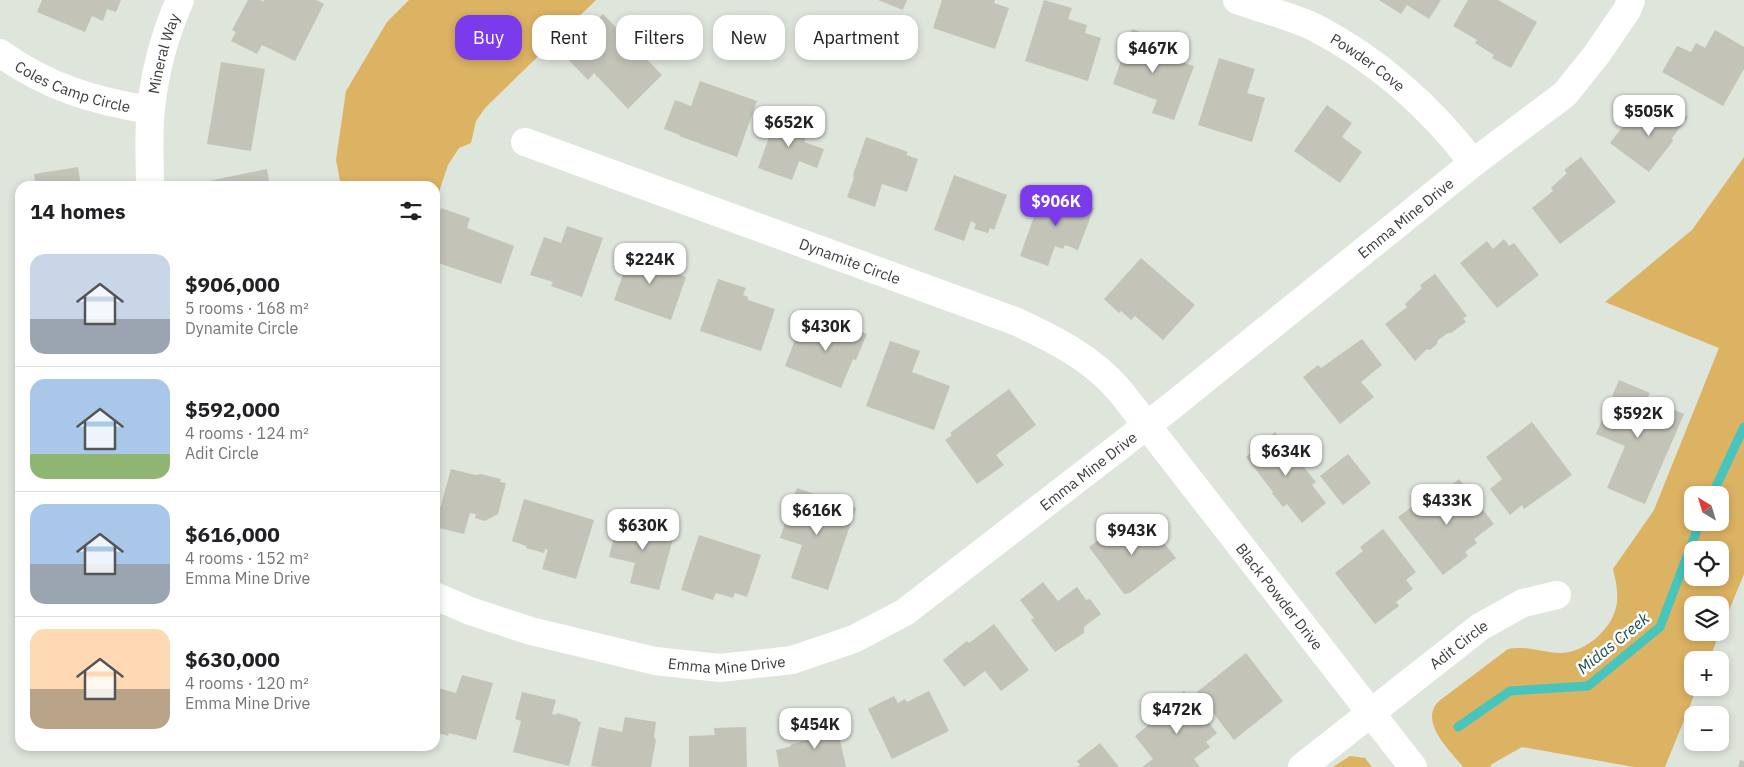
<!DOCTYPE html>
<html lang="en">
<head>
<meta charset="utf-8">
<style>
	:root { --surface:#fff; --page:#f6f6f6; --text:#202124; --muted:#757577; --line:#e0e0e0; --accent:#7c3aed }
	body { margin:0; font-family:"IBM Plex Sans",sans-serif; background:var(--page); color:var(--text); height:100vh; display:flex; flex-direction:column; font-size:19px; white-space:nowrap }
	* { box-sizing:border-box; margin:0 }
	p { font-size:16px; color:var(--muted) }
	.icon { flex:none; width:28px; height:28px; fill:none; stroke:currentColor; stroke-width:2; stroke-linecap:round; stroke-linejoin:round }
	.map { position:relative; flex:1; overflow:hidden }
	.sheet { position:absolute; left:15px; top:181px; width:425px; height:570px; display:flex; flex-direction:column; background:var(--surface); border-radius:15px; box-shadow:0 2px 8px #0003 }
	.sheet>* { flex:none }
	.top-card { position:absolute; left:455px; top:15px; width:475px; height:45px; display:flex; gap:10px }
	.needle { width:32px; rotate:322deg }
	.buttons { position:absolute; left:1684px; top:486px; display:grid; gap:10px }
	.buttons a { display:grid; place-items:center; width:45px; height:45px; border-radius:10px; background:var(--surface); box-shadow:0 2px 8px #0003; font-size:25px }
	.price { position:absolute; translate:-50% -42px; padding:0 11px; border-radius:10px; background:#fff; color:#222; font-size:16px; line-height:32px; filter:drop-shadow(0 1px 2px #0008) }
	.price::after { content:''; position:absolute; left:50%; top:30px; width:15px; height:11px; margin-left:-8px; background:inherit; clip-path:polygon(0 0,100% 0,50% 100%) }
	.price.on { background:var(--accent); color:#fff }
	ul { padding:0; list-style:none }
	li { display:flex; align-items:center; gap:15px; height:125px; padding:0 15px }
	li+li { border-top:1px solid var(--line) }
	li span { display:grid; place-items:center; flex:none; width:140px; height:100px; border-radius:15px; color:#555 }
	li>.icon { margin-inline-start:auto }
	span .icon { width:60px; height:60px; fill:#fffc; stroke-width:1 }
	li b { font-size:21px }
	h2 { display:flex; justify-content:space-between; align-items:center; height:60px; padding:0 15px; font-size:21px }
	.chip { padding:0 18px; border-radius:15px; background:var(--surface); box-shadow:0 2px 8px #0003; font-size:18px; line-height:45px }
	.chip.on { background:var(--accent); color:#fff }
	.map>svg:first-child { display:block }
	.green { fill:#dcb263; fill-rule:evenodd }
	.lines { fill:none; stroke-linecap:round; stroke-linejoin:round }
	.stream { stroke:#47c4bc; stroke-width:9 }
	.building { fill:#c3c3b8 }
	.minor { stroke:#fff; stroke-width:28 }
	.labels { text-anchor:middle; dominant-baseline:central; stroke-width:5; stroke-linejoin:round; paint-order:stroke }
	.street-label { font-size:15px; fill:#393c38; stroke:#fff }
	.water-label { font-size:16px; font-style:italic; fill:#174c49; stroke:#fff }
</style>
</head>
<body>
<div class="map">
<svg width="1744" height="767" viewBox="0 0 1744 767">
	<rect width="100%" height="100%" fill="#dee5db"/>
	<path class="green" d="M409 0H596L485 108 476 121 471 143 459 148 448 165 435 204V186H341L336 160 346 91 387 22Z
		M1744 157V574L1720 632V605H1692V632H1720L1709 660H1692V688H1697L1665 767H1634L1522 747 1492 764 1490 767H1463C1450 750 1418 722 1439 701L1508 649C1528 645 1541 653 1561 653 1586 652 1613 629 1617 603 1618 591 1616 581 1613 569L1654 510 1719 348 1605 302 1692 230ZM1692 495H1720V522H1692ZM1692 550H1720V578H1692Z
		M1350 756 1365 758 1372 767H1333Z"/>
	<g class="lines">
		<path class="stream" d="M1712 495 1744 427
			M1458 727 1510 691 1588 686 1660 627 1700 522"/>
	</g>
	<path class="building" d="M42 0H121L116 12 107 9 103 21 92 16 85 32 37 12Z
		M248 0H260L264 2V0H316L324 4 295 61 262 45 257 54 231 41 236 32 232 30Z
		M878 0H907L903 10Z
		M942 0H995L994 3 1009 8 995 49 933 28Z
		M1044 0 1072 8 1068 19 1087 25 1085 33 1101 38 1088 81 1025 61Z
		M1379 0H1441L1429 19 1407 5 1401 14Z
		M1468 0H1498L1537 22 1511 68 1492 58 1494 55 1475 43 1477 40 1453 26Z
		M603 14 662 75 628 109 594 73 588 80 562 53Z
		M1132 29 1161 39 1155 55 1175 62V60L1194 66 1174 120 1152 113 1157 100 1113 84Z
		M1715 30 1744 47V69L1723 106 1662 72 1677 46 1691 52 1696 43 1705 48Z
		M1219 58 1255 69 1247 93 1265 98 1252 142 1198 125Z
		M221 62 265 69 251 151 207 144Z
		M700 81 757 101 737 157 679 136 680 135 664 129 675 100 691 106Z
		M1327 105 1352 123 1342 137 1362 152 1340 183 1294 151Z
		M1674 106 1688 117 1672 138 1673 141 1649 172 1610 143 1627 121 1637 127 1641 122 1639 120 1641 114 1646 109 1651 108 1665 118Z
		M778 112 810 124 804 142 824 149 817 168 799 161 792 180 758 168Z
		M866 137 908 152 906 155 918 159 907 192 882 184 875 207 847 197 854 178 853 175Z
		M1581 157 1616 202 1560 244 1532 208 1553 191 1551 188 1567 173 1564 170Z
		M78 167 81 186H36L34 174Z
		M267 169 270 186H210L209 181Z
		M954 175 1007 195 994 230 990 228 988 233 974 229 976 224 971 221 964 241 934 230Z
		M1043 191 1094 208 1078 250 1065 245 1063 249 1055 246 1048 266 1020 256Z
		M441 208 470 218 467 228 514 246 501 284 435 262V249L438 242 435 241V224Z
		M567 226 603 238 582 297 551 286 553 282 530 275 544 237 561 243Z
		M1504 239 1509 246 1514 243 1539 275 1497 308 1460 263 1487 241 1493 249Z
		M633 246 663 256 659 267 686 277 671 320 614 300Z
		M1141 258 1195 305 1163 340 1135 316 1131 320 1121 311 1119 313 1104 299Z
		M1435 274 1467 316 1463 318 1466 322 1451 333H1448L1438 340 1437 344 1430 350 1427 349 1415 361 1385 324 1407 307 1405 304 1422 288 1420 285Z
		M718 279 746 288 743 295 748 297V300L775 309 761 351 700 331Z
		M832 320 867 334 856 360 853 359 841 388 785 366 801 324 826 334Z
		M1362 339 1382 365 1361 382 1374 397 1340 424 1303 377 1318 365 1321 368Z
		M890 341 920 351 912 372 950 386 934 430 866 406Z
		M1619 380 1650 393 1647 398 1684 414 1645 504 1607 488 1625 446 1596 434Z
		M1009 389 1036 425 996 455 1004 465 977 484 945 440 952 435 950 433Z
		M1532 422 1572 475 1524 509 1522 505 1510 515 1490 489 1502 479 1486 457Z
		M1275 432 1316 482 1312 485 1326 503 1302 523 1287 504 1283 507 1272 493 1273 492 1246 457Z
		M1348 454 1371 483 1343 505 1320 476Z
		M451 469 475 475 481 474 501 479 500 482 506 483 498 514 485 521 475 518 476 514 470 513 464 534 435 527Z
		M1459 479 1494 524 1474 539 1477 543 1465 552 1468 556 1443 575 1398 517 1417 503 1421 508Z
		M797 488 856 508 828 590 791 578 802 545 780 538Z
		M524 499 594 520 576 579 542 569 548 550 545 549 544 553 526 548V546L512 541Z
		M619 517 675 531 659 590 630 583 635 563 609 557Z
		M1148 523 1176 558 1130 593 1124 594 1089 547 1112 530 1117 537 1133 525 1138 531Z
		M1383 529 1416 572 1406 580 1413 589 1396 602 1399 606 1375 624 1335 573 1363 551 1360 547Z
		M699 535 761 555 747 597 735 593 733 598 716 593 713 600 681 590Z
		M1043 582 1058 601 1077 587 1086 600 1090 599 1101 614 1084 627V633L1055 652 1031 620 1034 618 1020 600Z
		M994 624 1029 670 1001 691 985 671 964 687 943 660 967 641 969 643Z
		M1246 653 1283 701 1234 740 1197 692Z
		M462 675 493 683 476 740 449 733 448 736 435 732V687L456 693Z
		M929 691 949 731 892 759 868 709 894 696 898 703 905 699 907 702Z
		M1184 691 1217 733 1206 742 1210 747 1194 759 1200 767H1142L1153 759 1135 736 1163 713 1160 710Z
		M522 692 556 700 552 714 556 715 557 713 578 719V721L581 722 569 766 513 752 521 721 515 719Z
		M625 717 656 722 654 737 656 740 651 767H599L591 766 599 727 622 732Z
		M836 722 846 767H779L776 750 789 747 792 744 808 740 806 729Z
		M746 727 747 767H689V736L715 735 714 728Z
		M1100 743 1119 767H1077L1080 765 1077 761Z
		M1740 760 1744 761V767H1738Z"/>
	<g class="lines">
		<g class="minor">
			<path id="s1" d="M1237 0C1262 9 1290 16 1314 27 1376 59 1431 107 1473 163"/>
			<path id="s2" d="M0 53C47 87 94 101 150 110"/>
			<path id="s3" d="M525 142 1015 321C1054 339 1092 358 1120 391L1413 767"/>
			<path id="s4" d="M150 186C150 161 148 134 151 108 155 71 165 34 180 0"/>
			<path id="s5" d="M435 596 470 611 531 631 655 661 720 668 792 660 854 639 905 612 1168 409 1473 163 1565 94 1597 54 1627 10 1631 0"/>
			<path id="s6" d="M1302 767 1480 627 1523 603 1557 595"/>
		</g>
	</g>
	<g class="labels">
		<g class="street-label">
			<text stroke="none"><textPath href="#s4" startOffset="134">Mineral Way</textPath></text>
			<text stroke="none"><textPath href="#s1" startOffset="146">Powder Cove</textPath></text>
			<text stroke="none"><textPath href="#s2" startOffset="81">Coles Camp Circle</textPath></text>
			<text stroke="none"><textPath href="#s5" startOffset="1128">Emma Mine Drive</textPath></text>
			<text stroke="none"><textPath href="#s3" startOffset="346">Dynamite Circle</textPath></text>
			<text stroke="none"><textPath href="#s5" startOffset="722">Emma Mine Drive</textPath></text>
			<text stroke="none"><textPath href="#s3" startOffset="909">Black Powder Drive</textPath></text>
			<text stroke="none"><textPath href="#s6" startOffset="199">Adit Circle</textPath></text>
			<text stroke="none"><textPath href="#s5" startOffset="302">Emma Mine Drive</textPath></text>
		</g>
		<g class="water-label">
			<text transform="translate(1613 643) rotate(-39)">Midas Creek</text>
		</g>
	</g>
</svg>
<div class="buttons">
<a><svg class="needle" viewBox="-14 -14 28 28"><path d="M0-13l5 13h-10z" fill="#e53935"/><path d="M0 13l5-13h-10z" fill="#757577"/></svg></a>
<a><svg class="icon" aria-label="locate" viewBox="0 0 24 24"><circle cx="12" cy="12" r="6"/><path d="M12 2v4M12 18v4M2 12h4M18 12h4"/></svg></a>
<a><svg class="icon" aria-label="layers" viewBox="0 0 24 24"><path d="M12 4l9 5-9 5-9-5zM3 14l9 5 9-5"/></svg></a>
<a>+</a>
<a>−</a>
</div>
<b class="price" style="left:1153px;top:74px">$467K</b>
<b class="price" style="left:1649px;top:137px">$505K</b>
<b class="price" style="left:789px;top:148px">$652K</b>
<b class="price on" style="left:1056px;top:227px">$906K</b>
<b class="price" style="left:650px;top:285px">$224K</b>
<b class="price" style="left:826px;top:352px">$430K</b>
<b class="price" style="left:1638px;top:439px">$592K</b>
<b class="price" style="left:1286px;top:477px">$634K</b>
<b class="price" style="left:1447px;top:526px">$433K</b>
<b class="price" style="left:817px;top:536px">$616K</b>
<b class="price" style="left:643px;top:551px">$630K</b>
<b class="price" style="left:1132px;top:556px">$943K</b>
<b class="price" style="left:1177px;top:735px">$472K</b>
<b class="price" style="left:815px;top:750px">$454K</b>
<div class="top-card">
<a class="chip on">Buy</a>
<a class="chip">Rent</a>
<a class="chip">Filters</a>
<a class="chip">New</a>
<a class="chip">Apartment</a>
</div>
<section class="sheet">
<h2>14 homes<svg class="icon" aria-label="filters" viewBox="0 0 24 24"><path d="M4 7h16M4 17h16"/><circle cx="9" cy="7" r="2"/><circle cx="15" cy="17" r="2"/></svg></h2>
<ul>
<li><span style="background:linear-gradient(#c9d6e8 65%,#9aa5b1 0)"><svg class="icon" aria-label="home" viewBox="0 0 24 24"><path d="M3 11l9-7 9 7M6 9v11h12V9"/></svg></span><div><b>$906,000</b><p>5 rooms · 168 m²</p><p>Dynamite Circle</p></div></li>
<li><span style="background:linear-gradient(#a9c7e8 75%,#8fb573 0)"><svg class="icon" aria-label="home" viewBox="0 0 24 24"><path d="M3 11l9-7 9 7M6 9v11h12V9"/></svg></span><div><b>$592,000</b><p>4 rooms · 124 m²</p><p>Adit Circle</p></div></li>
<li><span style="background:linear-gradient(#a9c7e8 60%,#9aa5b1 0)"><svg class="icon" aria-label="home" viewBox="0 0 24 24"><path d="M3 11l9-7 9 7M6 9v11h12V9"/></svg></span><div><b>$616,000</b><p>4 rooms · 152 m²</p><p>Emma Mine Drive</p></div></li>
<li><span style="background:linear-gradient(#ffd9b3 60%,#b9a48a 0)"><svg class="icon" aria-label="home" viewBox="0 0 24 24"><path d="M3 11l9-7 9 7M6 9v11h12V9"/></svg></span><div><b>$630,000</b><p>4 rooms · 120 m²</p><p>Emma Mine Drive</p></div></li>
</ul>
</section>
</div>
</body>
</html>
